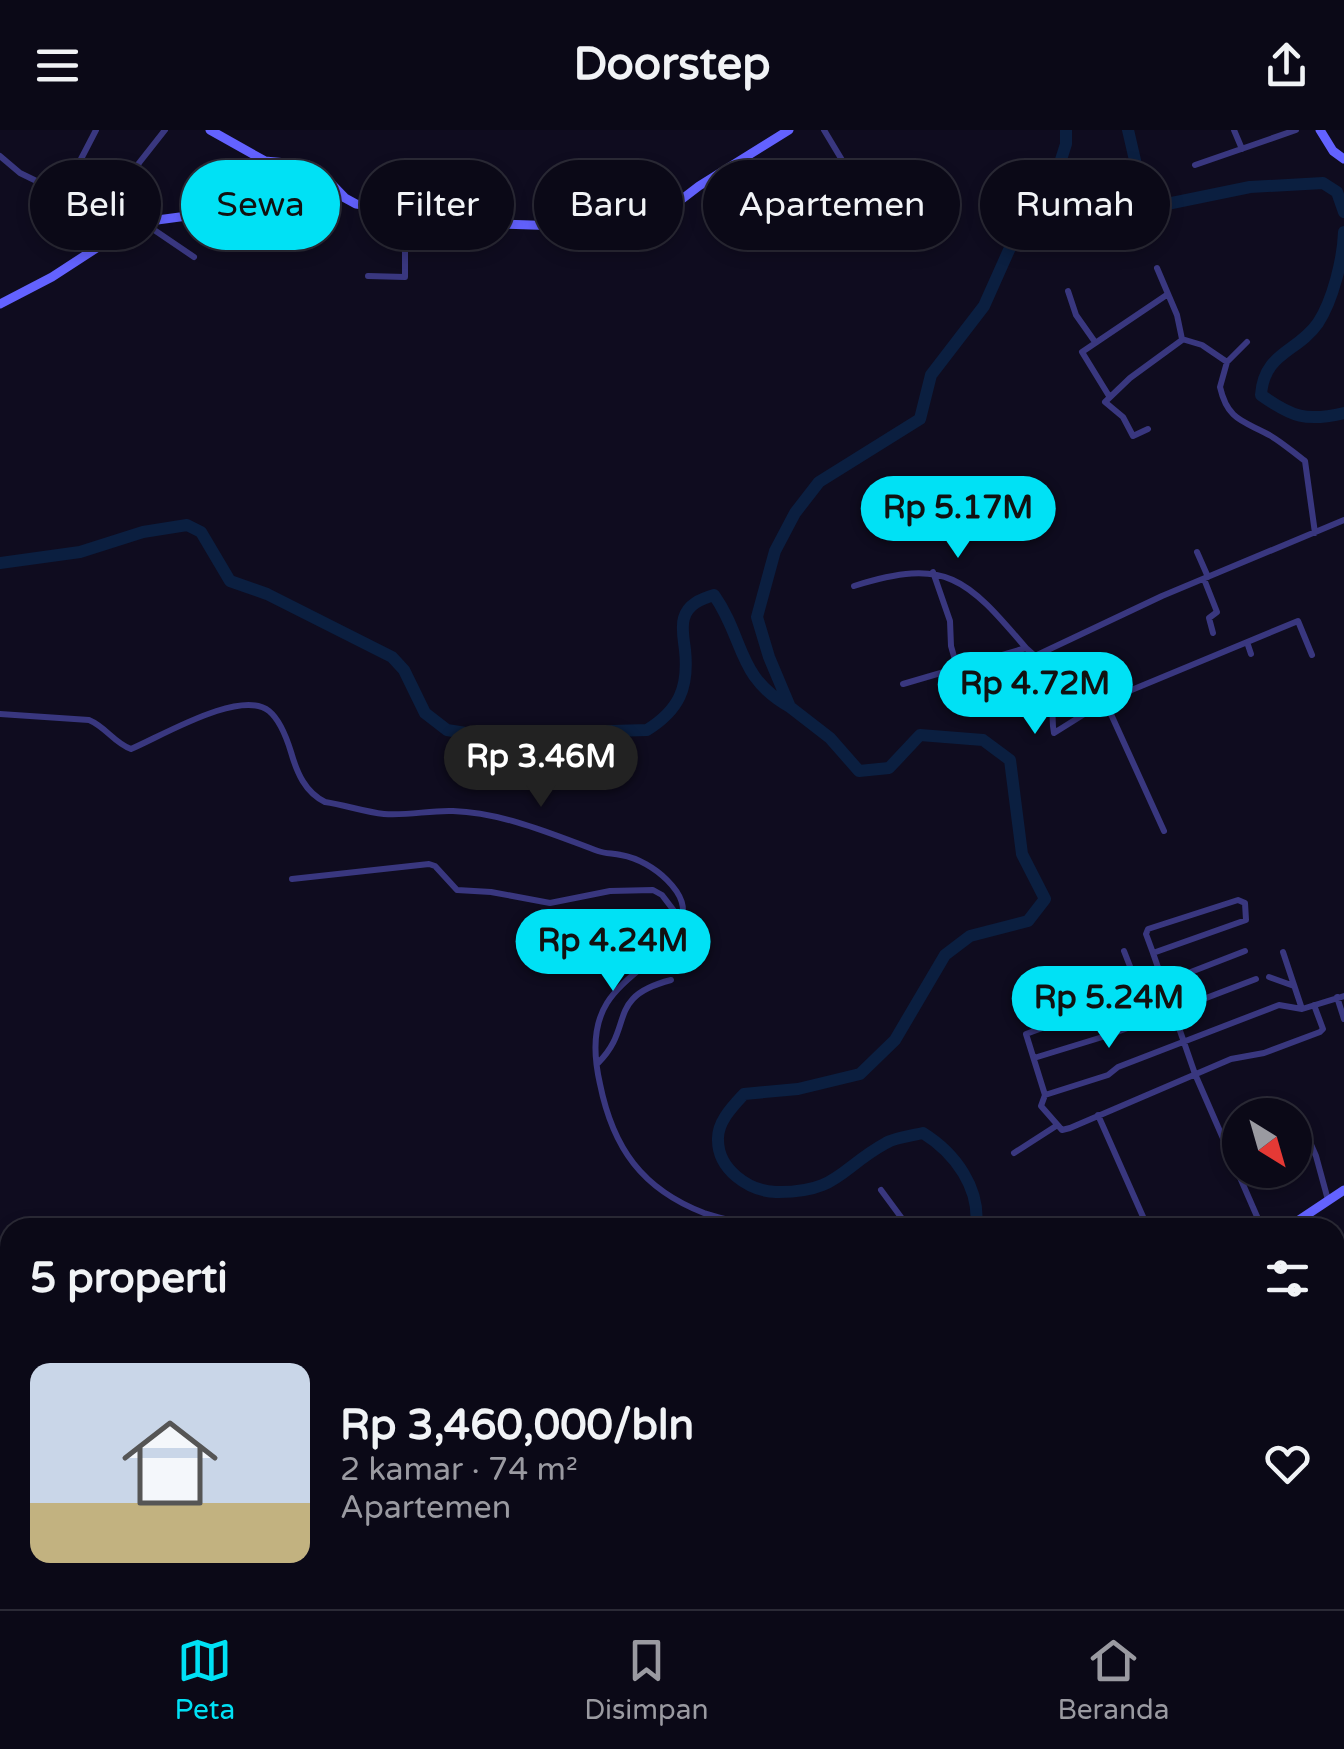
<!DOCTYPE html>
<html lang="id">
<head>
<meta charset="utf-8">
<style>
	:root { --surface:#0b0917; --page:#141220; --text:#f1f3f6; --muted:#9a9aa1; --line:#2b2a36; --accent:#00e1f5 }
	body { margin:0; font-family:"Varela Round",sans-serif; background:var(--page); color:var(--text); height:100vh; display:flex; flex-direction:column; font-size:38px; white-space:nowrap }
	* { box-sizing:border-box; margin:0 }
	p { font-size:32px; color:var(--muted) }
	.icon { flex:none; width:55px; height:55px; fill:none; stroke:currentColor; stroke-width:2; stroke-linecap:round; stroke-linejoin:round }
	.map { position:relative; flex:1; overflow:hidden }
	.sheet { position:absolute; left:0px; top:1088px; width:1345px; height:392px; display:flex; flex-direction:column; background:var(--surface); border-radius:30px 30px 0 0; box-shadow:0 5px 15px #0003,0 0 0 2px var(--line) }
	.sheet>* { flex:none }
	.hud { position:absolute; left:30px; top:30px; width:1285px; height:90px; display:flex; gap:20px }
	.needle { width:65px; rotate:143deg }
	.tools { position:absolute; left:1222px; top:968px; display:grid; gap:20px }
	.tools a { display:grid; place-items:center; width:90px; height:90px; border-radius:50%; background:var(--surface); box-shadow:0 5px 15px #0003,0 0 0 2px var(--line); font-size:50px }
	.price { position:absolute; translate:-50% -85px; padding:0 22px; border-radius:35px; background:var(--accent); color:#111; font-size:32px; line-height:65px; filter:drop-shadow(0 2px 5px #0008) }
	.price::after { content:''; position:absolute; left:50%; top:60px; width:30px; height:22px; margin-left:-15px; background:inherit; clip-path:polygon(0 0,100% 0,50% 100%) }
	.price.selected { background:#222; color:#fff }
	ul { padding:0; list-style:none }
	li { display:flex; align-items:center; gap:30px; height:250px; padding:0 30px }
	li+li { border-top:2px solid var(--line) }
	li span { display:grid; place-items:center; flex:none; width:280px; height:200px; border-radius:20px; color:#555 }
	li>.icon { margin-inline-start:auto }
	span .icon { width:120px; height:120px; fill:#fffc; stroke-width:1 }
	li b { font-size:42px }
	h2 { display:flex; justify-content:space-between; align-items:center; height:120px; padding:0 30px; font-size:42px }
	.pill { padding:0 35px; border-radius:45px; background:var(--surface); box-shadow:0 5px 15px #0003,0 0 0 2px var(--line); font-size:35px; line-height:90px }
	.pill.selected { background:var(--accent); color:#111 }
	header { display:flex; justify-content:space-between; align-items:center; height:130px; padding:0 30px; background:var(--surface); font-size:45px; font-weight:700 }
	.tab-bar { display:flex; justify-content:space-around; align-items:center; height:140px; border-top:2px solid var(--line); background:var(--surface); font-size:28px; color:var(--muted) }
	.tab-bar a { display:grid; justify-items:center; gap:5px }
	.tab-bar .selected { color:var(--accent) }
	.map>svg:first-child { display:block }
	.lines { fill:none; stroke-linecap:round; stroke-linejoin:round }
	.river { stroke:#0b1f40; stroke-width:12 }
	.street { stroke:#39377f; stroke-width:6 }
	.secondary { stroke:#6362ff; stroke-width:9 }
</style>
</head>
<body>
<header><svg class="icon" aria-label="menu" viewBox="0 0 24 24"><path d="M4 6h16M4 12h16M4 18h16"/></svg>Doorstep<svg class="icon" aria-label="share" viewBox="0 0 24 24"><path d="M12 15V3M7 8l5-5 5 5M5 13v7h14v-7"/></svg></header>
<div class="map">
<svg width="1344" height="1479" viewBox="0 0 1344 1479">
	<rect width="100%" height="100%" fill="#0f0c1f"/>
	<g class="lines">
		<path class="river" d="M1128 0 1144 69 1167 74 1250 57 1323 53 1337 62 1344 82
			M1344 102C1343 129 1333 170 1318 193 1297 223 1264 222 1261 265 1292 287 1306 292 1344 283
			M0 433 80 422 143 402 187 395 201 402 230 451 267 464 392 527 404 540 425 583 447 600 478 605 647 600C679 580 689 558 685 520 684 511 681 497 684 488 688 474 701 469 714 465 745 509 736 547 790 577
			M976 1098C981 1058 955 1023 923 1003 911 1006 896 1007 886 1013 840 1038 838 1063 776 1062 748 1061 718 1039 718 1010 717 992 733 976 744 964L798 959 860 944 895 910 945 825 970 806 1028 791 1045 769 1022 724 1010 630 983 610 920 605 889 638 859 641 830 608 790 577 769 527 757 487 775 421 795 383 819 352 920 289 931 245 984 176 1009 120 1058 39 1066 14V0
			M1148 1470 1153 1479"/>
		<path class="street" d="M824 0 869 75
			M1234 0 1242 19
			M0 26 20 43 59 62 89 69 134 92
			M1195 35 1296 0
			M131 52 139 33 165 0
			M89 69 81 29 96 0
			M239 70 259 29
			M141 91 194 127
			M1157 138 1177 185 1182 209 1202 215 1227 232 1220 257C1228 292 1245 291 1271 306 1283 313 1294 323 1305 331L1315 403
			M368 146 405 147V80
			M1068 161 1076 185 1095 212
			M1227 232 1247 212
			M1109 266 1082 222 1168 164
			M1148 299 1133 306 1123 287 1105 272 1130 248 1182 210
			M1197 422 1208 447
			M933 442 950 491 951 516 957 537
			M1204 449 1217 482 1209 488 1213 503
			M854 456C947 427 966 448 1026 518
			M1247 512 1251 524
			M1017 521 1029 551C1065 562 1048 576 1054 603L1105 571
			M1000 526 1023 574
			M903 554 1026 518 1035 526 1162 466 1344 390
			M0 584 89 590C106 597 114 613 131 619 160 607 241 558 269 581 280 590 287 609 291 622 297 643 305 662 325 672 345 675 365 682 384 684 408 686 430 680 453 681 504 683 552 704 598 721 606 724 613 723 621 725 638 728 655 738 667 750 681 764 688 778 679 797 668 824 625 844 607 873 592 897 594 928 600 954 613 1018 642 1059 704 1083 721 1089 739 1091 755 1098
			M1164 701 1105 571 1298 491 1312 525
			M292 749 429 734 435 736 457 760 491 762 550 773 610 761 653 760 662 765 681 790
			M1124 821 1140 862
			M1283 822 1302 879
			M1153 823 1146 804 1148 799 1238 770 1245 773 1246 790 1153 823 1195 944 1262 1098
			M1269 847 1294 856
			M1165 852 1245 821
			M1101 853 1132 842
			M1163 853 1026 904 1045 965 1041 976 1062 1000 1070 998 1231 929 1264 923 1320 902 1323 899 1314 875
			M1337 867 1344 889
			M1034 928 1109 905 1256 849
			M598 933C635 897 605 867 671 850
			M1045 965 1108 945 1118 937 1279 875 1302 879 1344 866
			M1098 985 1148 1098
			M1295 993 1302 994 1316 1026 1328 1070
			M1223 1013 1240 1009
			M1014 1023 1056 996
			M881 1060 909 1098
			M1335 1139 1344 1136
			M1335 1424 1340 1434
			M1344 1433 1340 1434 1344 1443
			M522 1470 545 1479
			M819 1479 846 1476"/>
		<path class="secondary" d="M210 0 265 31 308 35 317 39 345 68 356 74 500 94 562 96 617 104 639 102 699 56 789 0
			M1320 0 1333 21 1344 29
			M0 174 52 147 135 93 202 84 250 82 293 74 303 57 308 35
			M1287 1098 1344 1060
			M846 1470V1479"/>
	</g>
</svg>
<div class="tools">
<a><svg class="needle" viewBox="-14 -14 28 28"><path d="M0-13l5 13h-10z" fill="#e53935"/><path d="M0 13l5-13h-10z" fill="#9a9aa1"/></svg></a>
</div>
<b class="price" style="left:958px;top:431px">Rp 5.17M</b>
<b class="price" style="left:1035px;top:607px">Rp 4.72M</b>
<b class="price selected" style="left:541px;top:680px">Rp 3.46M</b>
<b class="price" style="left:613px;top:864px">Rp 4.24M</b>
<b class="price" style="left:1109px;top:921px">Rp 5.24M</b>
<div class="hud">
<a class="pill">Beli</a>
<a class="pill selected">Sewa</a>
<a class="pill">Filter</a>
<a class="pill">Baru</a>
<a class="pill">Apartemen</a>
<a class="pill">Rumah</a>
</div>
<section class="sheet">
<h2>5 properti<svg class="icon" aria-label="filters" viewBox="0 0 24 24"><path d="M4 7h16M4 17h16"/><circle cx="9" cy="7" r="2"/><circle cx="15" cy="17" r="2"/></svg></h2>
<ul>
<li><span style="background:linear-gradient(#c9d6e8 70%,#c2b280 0)"><svg class="icon" aria-label="home" viewBox="0 0 24 24"><path d="M3 11l9-7 9 7M6 9v11h12V9"/></svg></span><div><b>Rp 3,460,000/bln</b><p>2 kamar · 74 m²</p><p>Apartemen</p></div><svg class="icon" aria-label="heart" viewBox="0 0 24 24"><path d="M12 20l-8-8c-3-5 5-10 8-4 3-6 11-1 8 4z"/></svg></li>
</ul>
</section>
</div>
<nav class="tab-bar">
<a class="selected"><svg class="icon" aria-label="map" viewBox="0 0 24 24"><path d="M3 6l6-2 6 2 6-2v14l-6 2-6-2-6 2zM9 4v14M15 6v14"/></svg>Peta</a>
<a><svg class="icon" aria-label="saved" viewBox="0 0 24 24"><path d="M7 4h10v16l-5-4-5 4z"/></svg>Disimpan</a>
<a><svg class="icon" aria-label="home" viewBox="0 0 24 24"><path d="M3 11l9-7 9 7M6 9v11h12V9"/></svg>Beranda</a>
</nav>
</body>
</html>
